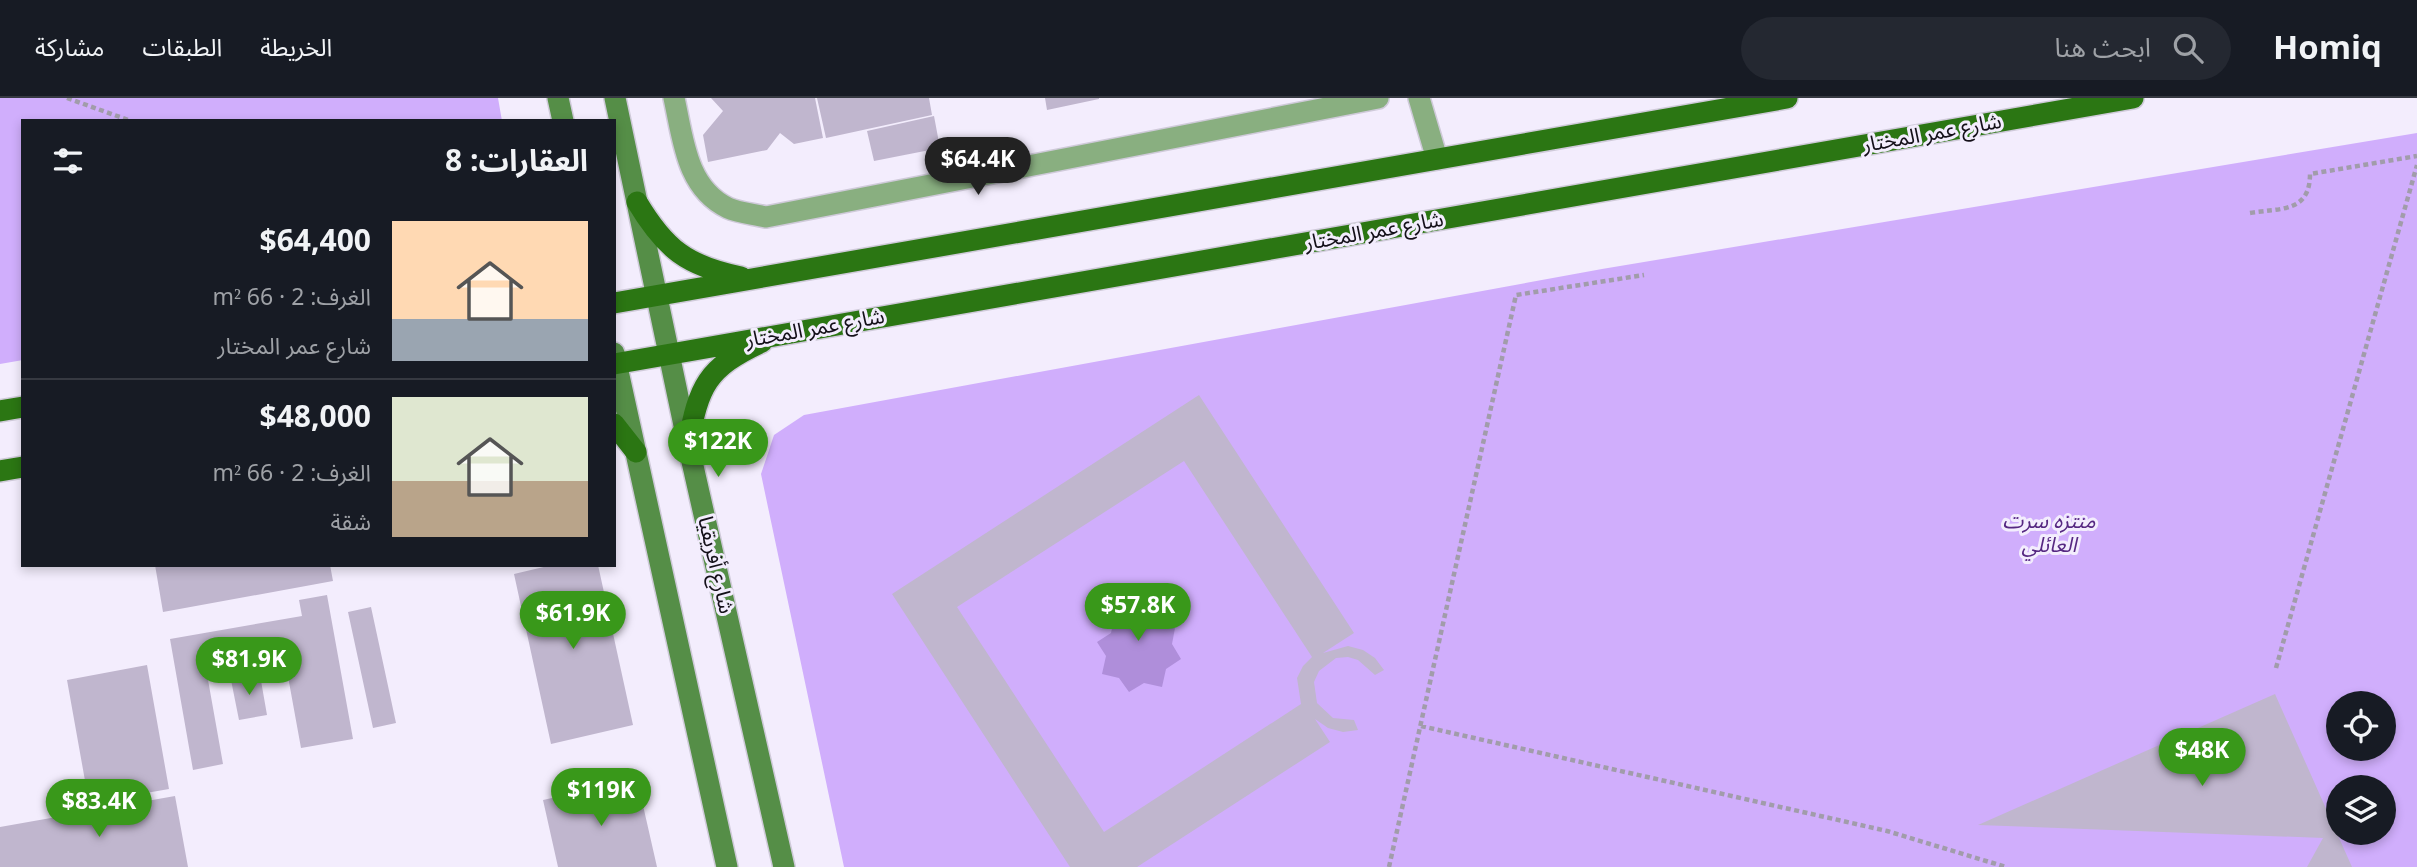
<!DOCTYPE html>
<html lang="ar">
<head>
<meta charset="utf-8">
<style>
	:root { --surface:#171b24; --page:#242831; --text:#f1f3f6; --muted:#9ea1a6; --line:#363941; --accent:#39981a }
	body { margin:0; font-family:Georgia,"Noto Sans Arabic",serif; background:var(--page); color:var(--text); direction:rtl; height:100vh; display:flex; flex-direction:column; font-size:26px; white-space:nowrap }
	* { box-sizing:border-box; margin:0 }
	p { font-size:23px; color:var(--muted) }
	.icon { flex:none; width:38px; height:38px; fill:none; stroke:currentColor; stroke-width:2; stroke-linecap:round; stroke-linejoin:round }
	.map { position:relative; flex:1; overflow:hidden; direction:ltr }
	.drawer { position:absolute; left:21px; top:21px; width:595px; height:448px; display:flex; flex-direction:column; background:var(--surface); border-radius:0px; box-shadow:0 4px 10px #0003; direction:rtl }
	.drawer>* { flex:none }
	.buttons { position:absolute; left:2326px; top:593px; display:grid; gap:14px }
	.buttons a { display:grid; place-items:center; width:70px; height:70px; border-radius:50%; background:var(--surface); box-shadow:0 4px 10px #0003; font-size:35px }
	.price { position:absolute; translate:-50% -60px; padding:0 16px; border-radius:24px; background:var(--accent); color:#fff; font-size:23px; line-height:46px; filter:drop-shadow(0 2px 4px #0008) }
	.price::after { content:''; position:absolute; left:50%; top:42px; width:21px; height:16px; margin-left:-10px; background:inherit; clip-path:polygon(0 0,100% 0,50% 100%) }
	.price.active { background:#222; color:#fff }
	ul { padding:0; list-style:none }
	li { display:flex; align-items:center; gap:21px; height:175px; padding:0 28px }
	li+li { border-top:2px solid var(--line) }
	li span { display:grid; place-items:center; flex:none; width:196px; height:140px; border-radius:0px; color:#555 }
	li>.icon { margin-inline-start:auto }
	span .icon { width:84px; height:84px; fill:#fffc; stroke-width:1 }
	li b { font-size:30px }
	h2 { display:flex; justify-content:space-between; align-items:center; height:84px; padding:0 28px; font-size:30px }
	header { display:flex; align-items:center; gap:42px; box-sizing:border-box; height:98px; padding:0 35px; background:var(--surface); border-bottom:2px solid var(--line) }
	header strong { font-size:33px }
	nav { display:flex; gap:38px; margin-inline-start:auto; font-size:24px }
	.search { width:490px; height:63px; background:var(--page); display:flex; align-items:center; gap:18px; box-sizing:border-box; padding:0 24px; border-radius:38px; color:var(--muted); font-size:26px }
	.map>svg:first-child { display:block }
	.green { fill:#d0aefc; fill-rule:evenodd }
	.water { fill:#af8eda }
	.building { fill:#c0b6ce; fill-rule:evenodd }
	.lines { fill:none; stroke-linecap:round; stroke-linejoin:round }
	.street-casing { stroke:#cfcad9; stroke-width:24 }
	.secondary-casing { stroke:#cfcad9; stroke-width:24 }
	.primary-casing { stroke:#cfcad9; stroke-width:24 }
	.path { stroke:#a19caa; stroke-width:4.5; stroke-dasharray:5 3.5; stroke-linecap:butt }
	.street { stroke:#89af80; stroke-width:21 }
	.secondary { stroke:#558e47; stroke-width:21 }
	.primary { stroke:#2b7613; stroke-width:21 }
	.labels { text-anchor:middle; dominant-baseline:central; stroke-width:6; stroke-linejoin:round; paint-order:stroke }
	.street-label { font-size:21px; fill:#141019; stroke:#f3edfd }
	.park-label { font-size:21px; font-style:italic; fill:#562882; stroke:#f3edfd }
</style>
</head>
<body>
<header>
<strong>Homiq</strong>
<div class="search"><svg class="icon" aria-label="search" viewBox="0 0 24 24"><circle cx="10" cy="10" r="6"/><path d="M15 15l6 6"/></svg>ابحث هنا</div>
<nav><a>الخريطة</a><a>الطبقات</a><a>مشاركة</a></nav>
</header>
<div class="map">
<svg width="2417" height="769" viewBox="0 0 2417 769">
	<rect width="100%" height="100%" fill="#f3edfd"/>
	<path class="green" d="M0 0H498L502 23H23V262L0 266Z
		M2417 35V769H844L761 376 774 337 804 317 1602 171ZM2338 606H2384V651H2338ZM2338 690H2384V735H2338Z"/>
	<path class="water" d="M1149 511 1159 527 1175 530 1172 546 1181 561 1166 571 1162 589 1144 585 1129 594 1119 580 1102 576 1106 558 1097 544 1111 535 1115 517 1133 521Z"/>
	<path class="building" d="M711 0H815L823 40 794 46 780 35 767 52 708 64 703 37 723 13Z
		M817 0H929L932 17 826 40Z
		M1045 0H1099V1L1047 12Z
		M934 18 940 50 874 63 867 33Z
		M1199 297 1354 535 1323 555 1348 548 1363 552 1375 560 1384 572 1375 577 1358 562 1348 559 1336 560 1319 573 1314 584 1317 605 1333 620 1354 622 1358 632 1343 634 1328 630 1315 621 1330 644 1137 769H1070L892 496ZM1184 363 1312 559 1303 568 1297 580 1301 606 1104 734 957 509Z
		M155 467H330L333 483 163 514Z
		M552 467H598L633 627 551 646 514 476Z
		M327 497 353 641 301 650 283 551 205 565 223 666 193 672 170 541 302 518 299 502Z
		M371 509 396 625 373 630 348 514Z
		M147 567 169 691 89 705 67 582Z
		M260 577 267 617 239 622 231 582Z
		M2275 596 2352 769H2307L2323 740 1978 727Z
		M637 681 657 769H558L543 702Z
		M175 698 188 769H0V729Z"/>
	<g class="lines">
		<defs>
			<path id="street" d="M674 0C683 40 686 90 728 110 739 115 754 116 766 119L1378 0
				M1419 0 1437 61"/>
			<path id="secondary" d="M558 0 563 23
				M615 0 688 346 784 769
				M614 255 727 769"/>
			<path id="primary" d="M637 104C665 151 687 168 741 179
				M614 205 1787 0
				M614 266 2133 0
				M0 313 23 309
				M614 326 636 354
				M688 346C699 288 706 270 762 244
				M0 373 23 369"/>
		</defs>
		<use href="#street" class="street-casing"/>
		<use href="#secondary" class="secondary-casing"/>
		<use href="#primary" class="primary-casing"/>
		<path class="path" d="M67 0 131 23
			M2250 115C2280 110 2310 115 2310 76L2417 58
			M2276 570 2417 67
			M1421 628 1887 733 2006 769
			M1389 769 1516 197 1644 177"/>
		<use href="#street" class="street"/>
		<use href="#secondary" class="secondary"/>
		<use href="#primary" class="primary"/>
	</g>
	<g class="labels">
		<g class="street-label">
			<text transform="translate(1932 35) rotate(-10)">شارع عمر المختار</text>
			<text transform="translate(1374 133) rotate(-10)">شارع عمر المختار</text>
			<text transform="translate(815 230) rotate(-10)">شارع عمر المختار</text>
			<text transform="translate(716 467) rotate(77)">شارع أفريقيا</text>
		</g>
		<g class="park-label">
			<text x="2049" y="423">منتزه سرت<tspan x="2049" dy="24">العائلي</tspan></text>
		</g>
	</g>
</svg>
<div class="buttons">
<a><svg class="icon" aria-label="locate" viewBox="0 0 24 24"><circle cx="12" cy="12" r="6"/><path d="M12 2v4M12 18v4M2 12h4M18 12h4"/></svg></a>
<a><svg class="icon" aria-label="layers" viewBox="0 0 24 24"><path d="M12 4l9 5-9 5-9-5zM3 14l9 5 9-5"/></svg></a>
</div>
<b class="price active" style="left:978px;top:99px">$64.4K</b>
<b class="price" style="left:718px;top:381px">$122K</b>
<b class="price" style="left:1138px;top:545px">$57.8K</b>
<b class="price" style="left:573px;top:553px">$61.9K</b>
<b class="price" style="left:249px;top:599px">$81.9K</b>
<b class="price" style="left:2202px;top:690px">$48K</b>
<b class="price" style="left:601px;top:730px">$119K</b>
<b class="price" style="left:99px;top:741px">$83.4K</b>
<section class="drawer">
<h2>العقارات: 8<svg class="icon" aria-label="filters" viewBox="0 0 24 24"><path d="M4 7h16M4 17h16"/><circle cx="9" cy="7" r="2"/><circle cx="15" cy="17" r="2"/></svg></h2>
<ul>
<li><span style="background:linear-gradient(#ffd9b3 70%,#9aa5b1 0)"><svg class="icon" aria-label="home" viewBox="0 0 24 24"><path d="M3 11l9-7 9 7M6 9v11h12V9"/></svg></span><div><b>$64,400</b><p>الغرف: 2 · 66 m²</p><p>شارع عمر المختار</p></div></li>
<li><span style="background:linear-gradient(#dfe7d0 60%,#b9a48a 0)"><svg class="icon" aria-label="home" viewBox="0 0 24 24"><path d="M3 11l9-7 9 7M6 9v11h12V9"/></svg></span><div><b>$48,000</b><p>الغرف: 2 · 66 m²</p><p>شقة</p></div></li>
</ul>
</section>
</div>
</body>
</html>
